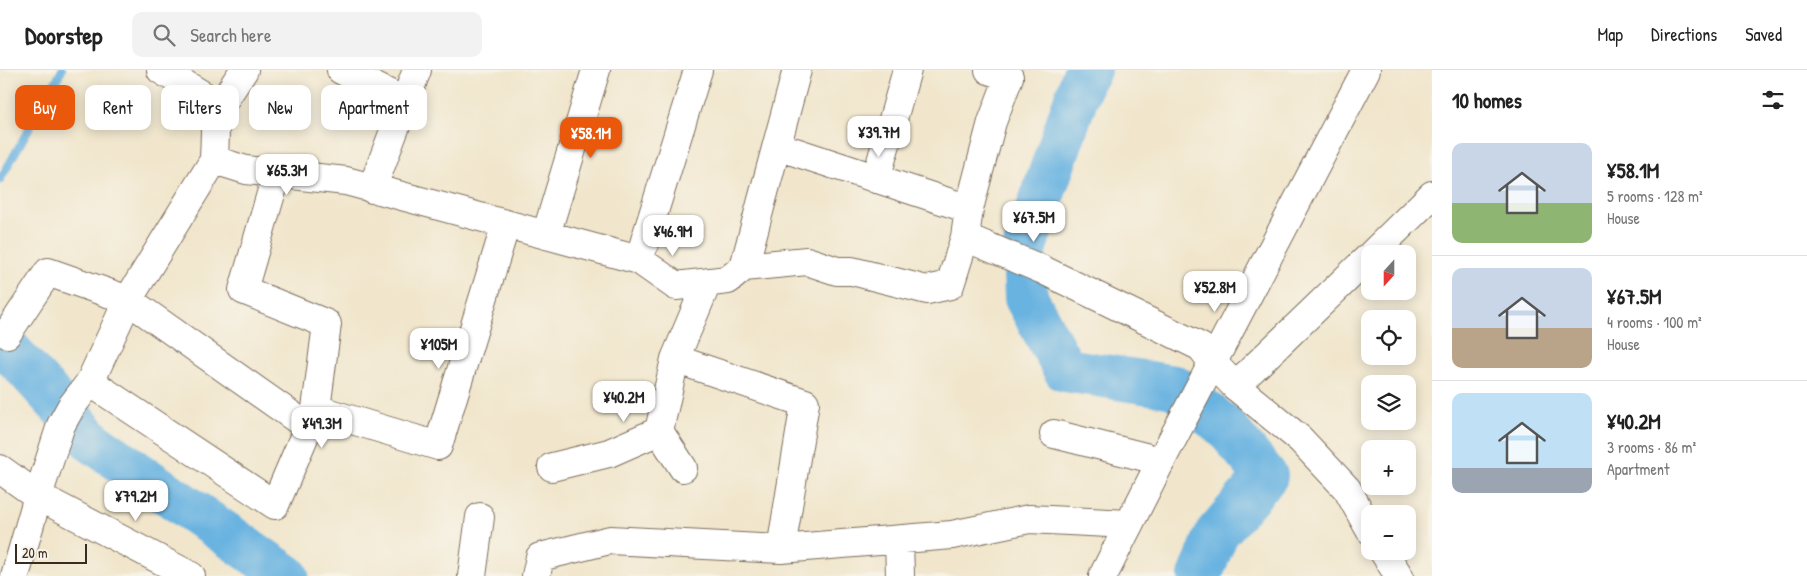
<!DOCTYPE html>
<html lang="en">
<head>
<meta charset="utf-8">
<style>
	:root { --surface:#fff; --page:#f2f2f2; --text:#222; --muted:#767676; --line:#e0e0e0; --accent:#ea580c }
	body { margin:0; font-family:"Patrick Hand",sans-serif; background:var(--page); color:var(--text); height:100vh; display:flex; flex-direction:column; font-size:19px; white-space:nowrap }
	* { box-sizing:border-box; margin:0 }
	p { font-size:16px; color:var(--muted) }
	.icon { flex:none; width:28px; height:28px; fill:none; stroke:currentColor; stroke-width:2; stroke-linecap:round; stroke-linejoin:round }
	.map { position:relative; flex:1; overflow:hidden }
	.details { display:flex; flex-direction:column; background:var(--surface); width:375px }
	.details>* { flex:none }
	.hud { position:absolute; left:15px; top:15px; width:475px; height:45px; display:flex; gap:10px }
	.needle { width:32px; rotate:201deg }
	.controls { position:absolute; left:1361px; top:175px; display:grid; gap:10px }
	.controls a { display:grid; place-items:center; width:55px; height:55px; border-radius:10px; background:var(--surface); box-shadow:0 2px 12px #0003; font-size:25px }
	.scale { position:absolute; left:15px; bottom:12px; width:72px; box-sizing:border-box; padding-left:5px; border:2px solid #3b2a1e; border-top:0; font-size:14px; line-height:18px; white-space:nowrap; color:#3b2a1e; -webkit-text-stroke:4px #f7f3e8; paint-order:stroke }
	.price { position:absolute; translate:-50% -42px; padding:0 11px; border-radius:10px; background:#fff; color:#222; font-size:16px; line-height:32px; filter:drop-shadow(0 1px 2px #0008) }
	.price::after { content:''; position:absolute; left:50%; top:30px; width:15px; height:11px; margin-left:-8px; background:inherit; clip-path:polygon(0 0,100% 0,50% 100%) }
	.price.current { background:var(--accent); color:#fff }
	ul { padding:0; list-style:none }
	li { display:flex; align-items:center; gap:15px; height:125px; padding:0 20px }
	li+li { border-top:1px solid var(--line) }
	li span { display:grid; place-items:center; flex:none; width:140px; height:100px; border-radius:10px; color:#555 }
	li>.icon { margin-inline-start:auto }
	span .icon { width:60px; height:60px; fill:#fffc; stroke-width:1 }
	li b { font-size:21px }
	h2 { display:flex; justify-content:space-between; align-items:center; height:60px; padding:0 20px; font-size:21px }
	.tag { padding:0 18px; border-radius:10px; background:var(--surface); box-shadow:0 2px 12px #0003; font-size:18px; line-height:45px }
	.tag.current { background:var(--accent); color:#fff }
	header { display:flex; align-items:center; gap:30px; box-sizing:border-box; height:70px; padding:0 25px; background:var(--surface); border-bottom:1px solid var(--line) }
	header strong { font-size:24px }
	nav { display:flex; gap:28px; margin-inline-start:auto; font-size:18px }
	.search { width:350px; height:45px; background:var(--page); display:flex; align-items:center; gap:12px; box-sizing:border-box; padding:0 18px; border-radius:10px; color:var(--muted); font-size:19px }
	main { display:flex; flex:1; min-height:0 }
	.map>svg:first-child { display:block }
	.lines { fill:none; stroke-linecap:round; stroke-linejoin:round }
	.stream { stroke:#69b3e1; stroke-width:8 }
	.river { stroke:#69b3e1; stroke-width:44 }
	.street-casing { stroke:#7b6c5b; stroke-width:30 }
	.secondary-casing { stroke:#7b6c5b; stroke-width:30 }
	.street { stroke:#fff; stroke-width:28 }
	.secondary { stroke:#fff; stroke-width:28 }
</style>
</head>
<body>
<header>
<strong>Doorstep</strong>
<div class="search"><svg class="icon" aria-label="search" viewBox="0 0 24 24"><circle cx="10" cy="10" r="6"/><path d="M15 15l6 6"/></svg>Search here</div>
<nav><a>Map</a><a>Directions</a><a>Saved</a></nav>
</header>
<main>
<div class="map">
<svg width="1432" height="506" viewBox="0 0 1432 506">
	<rect width="100%" height="100%" fill="#f7f3e8"/>
	<filter id="ink" filterUnits="userSpaceOnUse"><feTurbulence type="fractalNoise" baseFrequency=".02" numOctaves="2"/><feDisplacementMap in="SourceGraphic" scale="10" xChannelSelector="R" yChannelSelector="G"/><feConvolveMatrix kernelMatrix="1 2 1 2 8 2 1 2 1" color-interpolation-filters="sRGB"/></filter>
	<filter id="wash" filterUnits="userSpaceOnUse"><feTurbulence type="fractalNoise" baseFrequency=".0096" numOctaves="4" result="noise"/><feDisplacementMap in="SourceGraphic" scale="20" xChannelSelector="R" yChannelSelector="G"/><feGaussianBlur stdDeviation="1.12" result="paint"/><feColorMatrix in="noise" values="0 0 0 0 0 0 0 0 0 0 0 0 0 0 0 0 0 1.4 0 .05"/><feComposite in="paint" operator="in"/></filter>
	<g filter="url(#wash)">
		<rect width="100%" height="100%" fill="#f1e6cc"/>
		<g class="lines">
			<path class="stream" d="M0 110 62 0"/>
			<path class="river" d="M1089 0 1083 8 1024 179 1026 228 1065 300 1175 317 1225 357 1266 406 1217 463 1200 506
				M0 270 93 372 287 506"/>
		</g>
	</g>
	<g filter="url(#ink)">
		<g class="lines">
			<defs>
				<path id="street" d="M161 0 216 33 214 90 128 230 90 312 71 337 61 355 38 426 191 506
					M341 0 406 32
					M215 44 244 0
					M777 76 969 139
					M214 90 246 100 346 111 639 190 676 216 728 210 744 197 807 191 837 201H852L927 220 950 215 965 167 969 139 992 52 1009 7 989 0
					M876 109 907 0
					M372 119 417 0
					M546 165 596 0
					M965 167 1041 199 1201 277 1213 293
					M1372 184 1432 125
					M639 190 698 0
					M744 197 797 0
					M707 213 675 289 805 333 781 479
					M7 264 48 202 128 230 308 357
					M90 312 275 435 316 339 327 254 243 220 277 103
					M1235 316 1370 186
					M316 339 438 376 506 154
					M659 361 683 398
					M1054 364 1161 391
					M552 397 609 383 659 361 675 289
					M0 399 38 426 15 506
					M899 470 900 506
					M472 506 480 447
					M536 506 540 487 610 470 781 479 952 465 1029 449 1129 454"/>
				<path id="secondary" d="M1213 293 1235 316 1300 369 1347 419 1370 460
					M1383 481 1399 506
					M1103 506 1161 391 1366 0"/>
			</defs>
			<use href="#street" class="street-casing"/>
			<use href="#secondary" class="secondary-casing"/>
			<use href="#street" class="street"/>
			<use href="#secondary" class="secondary"/>
		</g>
	</g>
</svg>
<div class="controls">
<a><svg class="needle" viewBox="-14 -14 28 28"><path d="M0-13l5 13h-10z" fill="#e53935"/><path d="M0 13l5-13h-10z" fill="#767676"/></svg></a>
<a><svg class="icon" aria-label="locate" viewBox="0 0 24 24"><circle cx="12" cy="12" r="6"/><path d="M12 2v4M12 18v4M2 12h4M18 12h4"/></svg></a>
<a><svg class="icon" aria-label="layers" viewBox="0 0 24 24"><path d="M12 4l9 5-9 5-9-5zM3 14l9 5 9-5"/></svg></a>
<a>+</a>
<a>−</a>
</div>
<div class="scale">20 m</div>
<b class="price" style="left:879px;top:88px">¥39.7M</b>
<b class="price current" style="left:591px;top:89px">¥58.1M</b>
<b class="price" style="left:287px;top:126px">¥65.3M</b>
<b class="price" style="left:1034px;top:173px">¥67.5M</b>
<b class="price" style="left:673px;top:187px">¥46.9M</b>
<b class="price" style="left:1215px;top:243px">¥52.8M</b>
<b class="price" style="left:439px;top:300px">¥105M</b>
<b class="price" style="left:624px;top:353px">¥40.2M</b>
<b class="price" style="left:322px;top:379px">¥49.3M</b>
<b class="price" style="left:136px;top:452px">¥79.2M</b>
<div class="hud">
<a class="tag current">Buy</a>
<a class="tag">Rent</a>
<a class="tag">Filters</a>
<a class="tag">New</a>
<a class="tag">Apartment</a>
</div>
</div>
<section class="details">
<h2>10 homes<svg class="icon" aria-label="filters" viewBox="0 0 24 24"><path d="M4 7h16M4 17h16"/><circle cx="9" cy="7" r="2"/><circle cx="15" cy="17" r="2"/></svg></h2>
<ul>
<li><span style="background:linear-gradient(#c9d6e8 60%,#8fb573 0)"><svg class="icon" aria-label="home" viewBox="0 0 24 24"><path d="M3 11l9-7 9 7M6 9v11h12V9"/></svg></span><div><b>¥58.1M</b><p>5 rooms · 128 m²</p><p>House</p></div></li>
<li><span style="background:linear-gradient(#c9d6e8 60%,#b9a48a 0)"><svg class="icon" aria-label="home" viewBox="0 0 24 24"><path d="M3 11l9-7 9 7M6 9v11h12V9"/></svg></span><div><b>¥67.5M</b><p>4 rooms · 100 m²</p><p>House</p></div></li>
<li><span style="background:linear-gradient(#bfe0f5 75%,#9aa5b1 0)"><svg class="icon" aria-label="home" viewBox="0 0 24 24"><path d="M3 11l9-7 9 7M6 9v11h12V9"/></svg></span><div><b>¥40.2M</b><p>3 rooms · 86 m²</p><p>Apartment</p></div></li>
</ul>
</section>
</main>
</body>
</html>
